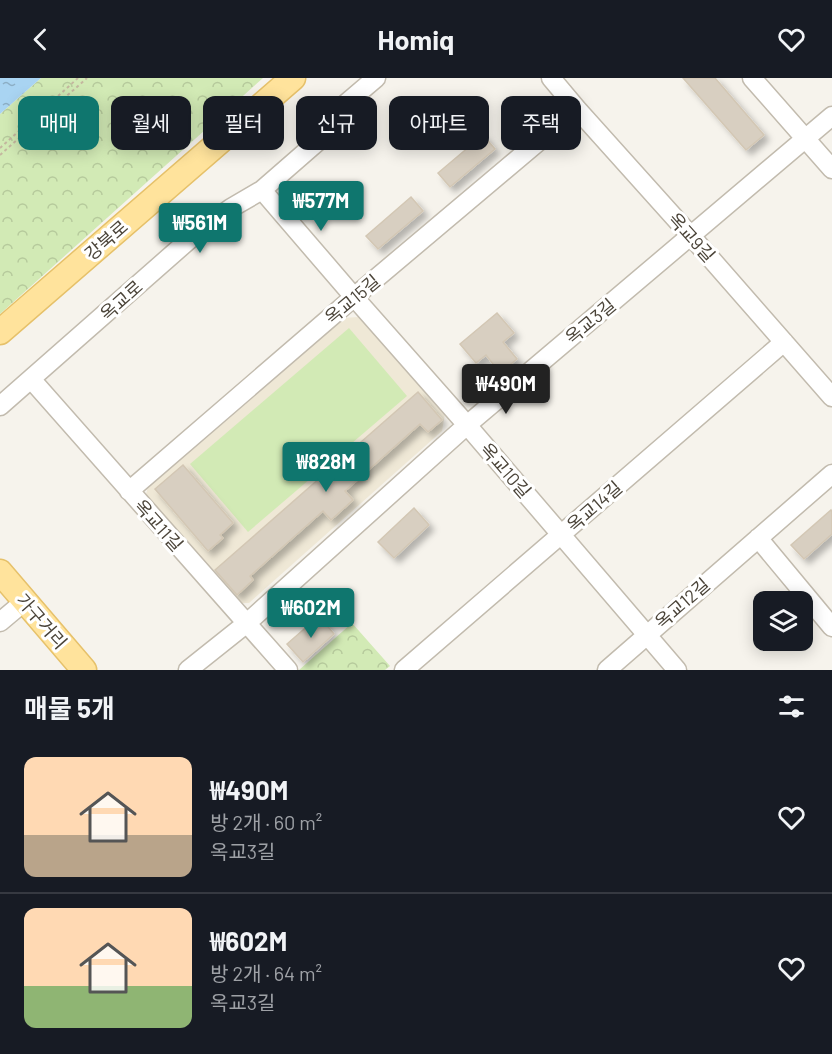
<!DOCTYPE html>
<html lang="ko">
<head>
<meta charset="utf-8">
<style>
	:root { --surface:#171b24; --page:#20242c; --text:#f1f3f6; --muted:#9ea1a6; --line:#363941; --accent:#0f766e }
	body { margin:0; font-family:Barlow,"Noto Sans KR",sans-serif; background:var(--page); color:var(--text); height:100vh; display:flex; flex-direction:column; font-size:22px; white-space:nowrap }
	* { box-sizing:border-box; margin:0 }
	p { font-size:20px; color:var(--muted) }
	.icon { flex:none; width:33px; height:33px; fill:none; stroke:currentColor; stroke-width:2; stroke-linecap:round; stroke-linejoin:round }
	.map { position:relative; height:592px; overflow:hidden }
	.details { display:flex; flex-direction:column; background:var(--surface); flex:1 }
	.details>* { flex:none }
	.top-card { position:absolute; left:18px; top:18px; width:796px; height:54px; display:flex; gap:12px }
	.fabs { position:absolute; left:753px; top:513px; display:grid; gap:12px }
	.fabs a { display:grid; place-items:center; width:60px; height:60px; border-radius:12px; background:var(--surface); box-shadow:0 3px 15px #0003; font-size:30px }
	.price { position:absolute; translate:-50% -51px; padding:0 14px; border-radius:6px; background:var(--accent); color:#fff; font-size:20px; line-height:39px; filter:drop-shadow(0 2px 3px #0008) }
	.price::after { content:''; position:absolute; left:50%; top:36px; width:18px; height:14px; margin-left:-9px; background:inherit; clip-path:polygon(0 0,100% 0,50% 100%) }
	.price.on { background:#222; color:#fff }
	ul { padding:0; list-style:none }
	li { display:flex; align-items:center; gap:18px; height:150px; padding:0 24px }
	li+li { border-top:2px solid var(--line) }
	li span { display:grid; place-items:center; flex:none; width:168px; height:120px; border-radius:12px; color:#555 }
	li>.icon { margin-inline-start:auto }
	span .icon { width:72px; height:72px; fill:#fffc; stroke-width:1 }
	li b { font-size:26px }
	h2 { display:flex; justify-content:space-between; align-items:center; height:72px; padding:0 24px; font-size:26px }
	.chip { padding:0 21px; border-radius:12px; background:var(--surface); box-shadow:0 3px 15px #0003; font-size:21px; line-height:54px }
	.chip.on { background:var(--accent); color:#fff }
	header { display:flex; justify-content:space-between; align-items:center; height:78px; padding:0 24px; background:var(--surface); font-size:27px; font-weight:700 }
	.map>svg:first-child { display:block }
	.education { fill:#efe8d6 }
	.grass { fill:#d2eab5 }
	.forest { fill:url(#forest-crowns) }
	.water { fill:url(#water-ripples) }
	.building { fill:#d8cfc1; stroke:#d3c7b4; stroke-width:1.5; filter:url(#shadow) }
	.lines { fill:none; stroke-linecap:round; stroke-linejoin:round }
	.minor-casing { stroke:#c2bbae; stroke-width:21 }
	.major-casing { stroke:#e6c16a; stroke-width:27 }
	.path { stroke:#c4b79f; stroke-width:2; stroke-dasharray:3 3; stroke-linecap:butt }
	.minor { stroke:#fff; stroke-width:18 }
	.major { stroke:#ffe39c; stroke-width:24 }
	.labels { text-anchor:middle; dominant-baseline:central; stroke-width:6; stroke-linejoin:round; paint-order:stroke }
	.street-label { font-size:18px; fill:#4b4439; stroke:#fff }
</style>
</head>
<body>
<header><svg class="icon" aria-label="back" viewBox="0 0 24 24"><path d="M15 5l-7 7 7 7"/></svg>Homiq<svg class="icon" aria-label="heart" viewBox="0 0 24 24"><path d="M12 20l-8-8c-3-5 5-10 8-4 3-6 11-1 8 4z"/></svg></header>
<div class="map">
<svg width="832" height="592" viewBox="0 0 832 592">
	<defs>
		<pattern id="forest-crowns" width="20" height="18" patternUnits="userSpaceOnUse" patternTransform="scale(1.5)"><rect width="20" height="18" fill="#d2eab5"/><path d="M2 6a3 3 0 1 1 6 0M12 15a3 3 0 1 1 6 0" fill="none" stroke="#b6ca9c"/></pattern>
		<pattern id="water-ripples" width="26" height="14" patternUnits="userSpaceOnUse" patternTransform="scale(1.5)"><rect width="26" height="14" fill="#a9d4f2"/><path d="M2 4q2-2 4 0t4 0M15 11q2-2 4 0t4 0" fill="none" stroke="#8caec5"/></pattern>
		<filter id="shadow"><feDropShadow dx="5" dy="5" stdDeviation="3" flood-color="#0004"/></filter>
	</defs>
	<rect width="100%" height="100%" fill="#f6f3ec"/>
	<path class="education" d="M359 239 445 336 442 353 249 525H237L145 420 149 405 342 240Z"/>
	<path class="grass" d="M349 250 407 318 248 454 190 386Z"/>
	<path class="forest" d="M41 0H263L0 236V36Z
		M352 545 390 588 385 592H299Z"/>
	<path class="water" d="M0 0H41L0 36Z"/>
	<path class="building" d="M683 0H715L764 57 746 72Z
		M483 57 495 71 450 109 438 95Z
		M411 119 423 133 378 171 366 158Z
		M497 235 514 255 503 264 517 281 500 295 486 277 476 285 460 266Z
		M418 314 442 342 428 354 420 346 345 413 353 422 331 442 323 433 250 498 253 502 237 517 215 492Z
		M183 387 233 445 220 457 223 460 208 473 155 411Z
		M414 430 429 447 394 480 378 464Z
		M831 432 832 434V456L804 481 791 467Z
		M319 538 334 556 303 584 287 566Z"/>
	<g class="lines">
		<defs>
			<path id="minor" d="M551 0 577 31 691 158 832 319
				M752 0 832 91
				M262 112 354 219 467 347 677 592
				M31 301 288 592
				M0 328 199 153 231 130 262 112 324 58 336 34 376 0
				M129 413 354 219 577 31
				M758 460 832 549
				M0 544 25 523
				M188 592 247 545 467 347 832 38
				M404 592 784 264
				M607 592 832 396"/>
			<path id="major" d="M0 254 293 0
				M0 494 84 592"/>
		</defs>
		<use href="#minor" class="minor-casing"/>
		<use href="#major" class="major-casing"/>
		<path class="path" d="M0 70 78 0
			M0 77 87 0"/>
		<use href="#minor" class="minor"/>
		<use href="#major" class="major"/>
	</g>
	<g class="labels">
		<g class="street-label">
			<text transform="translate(692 159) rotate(48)">옥교9길</text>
			<text transform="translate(106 162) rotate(-41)">강북로</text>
			<text transform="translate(352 221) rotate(-40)">옥교15길</text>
			<text transform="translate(121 222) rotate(-42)">옥교로</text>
			<text transform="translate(590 243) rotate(-40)">옥교3길</text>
			<text transform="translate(506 392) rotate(49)">옥교10길</text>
			<text transform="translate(594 428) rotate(-41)">옥교14길</text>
			<text transform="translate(159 447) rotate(48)">옥교11길</text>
			<text transform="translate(682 525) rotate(-41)">옥교12길</text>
			<text transform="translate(42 543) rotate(49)">가구거리</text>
		</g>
	</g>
</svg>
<div class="fabs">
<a><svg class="icon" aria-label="layers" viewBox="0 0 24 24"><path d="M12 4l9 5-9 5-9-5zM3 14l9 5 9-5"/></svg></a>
</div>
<b class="price" style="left:321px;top:154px">₩577M</b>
<b class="price" style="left:200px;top:176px">₩561M</b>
<b class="price on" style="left:506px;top:337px">₩490M</b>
<b class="price" style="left:326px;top:415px">₩828M</b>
<b class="price" style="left:311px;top:561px">₩602M</b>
<div class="top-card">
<a class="chip on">매매</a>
<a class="chip">월세</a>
<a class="chip">필터</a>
<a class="chip">신규</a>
<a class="chip">아파트</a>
<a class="chip">주택</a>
</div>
</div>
<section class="details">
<h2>매물 5개<svg class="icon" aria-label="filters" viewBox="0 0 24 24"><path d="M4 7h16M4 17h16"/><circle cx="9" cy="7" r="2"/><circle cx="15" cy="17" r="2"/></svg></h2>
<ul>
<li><span style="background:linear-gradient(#ffd9b3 65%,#b9a48a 0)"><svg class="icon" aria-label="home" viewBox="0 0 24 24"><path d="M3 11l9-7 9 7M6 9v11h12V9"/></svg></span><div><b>₩490M</b><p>방 2개 · 60 m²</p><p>옥교3길</p></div><svg class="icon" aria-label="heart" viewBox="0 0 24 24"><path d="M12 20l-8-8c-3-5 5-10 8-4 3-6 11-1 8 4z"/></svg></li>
<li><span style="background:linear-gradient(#ffd9b3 65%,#8fb573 0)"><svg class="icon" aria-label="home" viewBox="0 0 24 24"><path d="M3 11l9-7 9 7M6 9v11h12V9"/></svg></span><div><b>₩602M</b><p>방 2개 · 64 m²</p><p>옥교3길</p></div><svg class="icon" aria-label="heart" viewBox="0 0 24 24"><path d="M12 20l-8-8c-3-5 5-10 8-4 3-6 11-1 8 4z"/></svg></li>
</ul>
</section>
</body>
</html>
